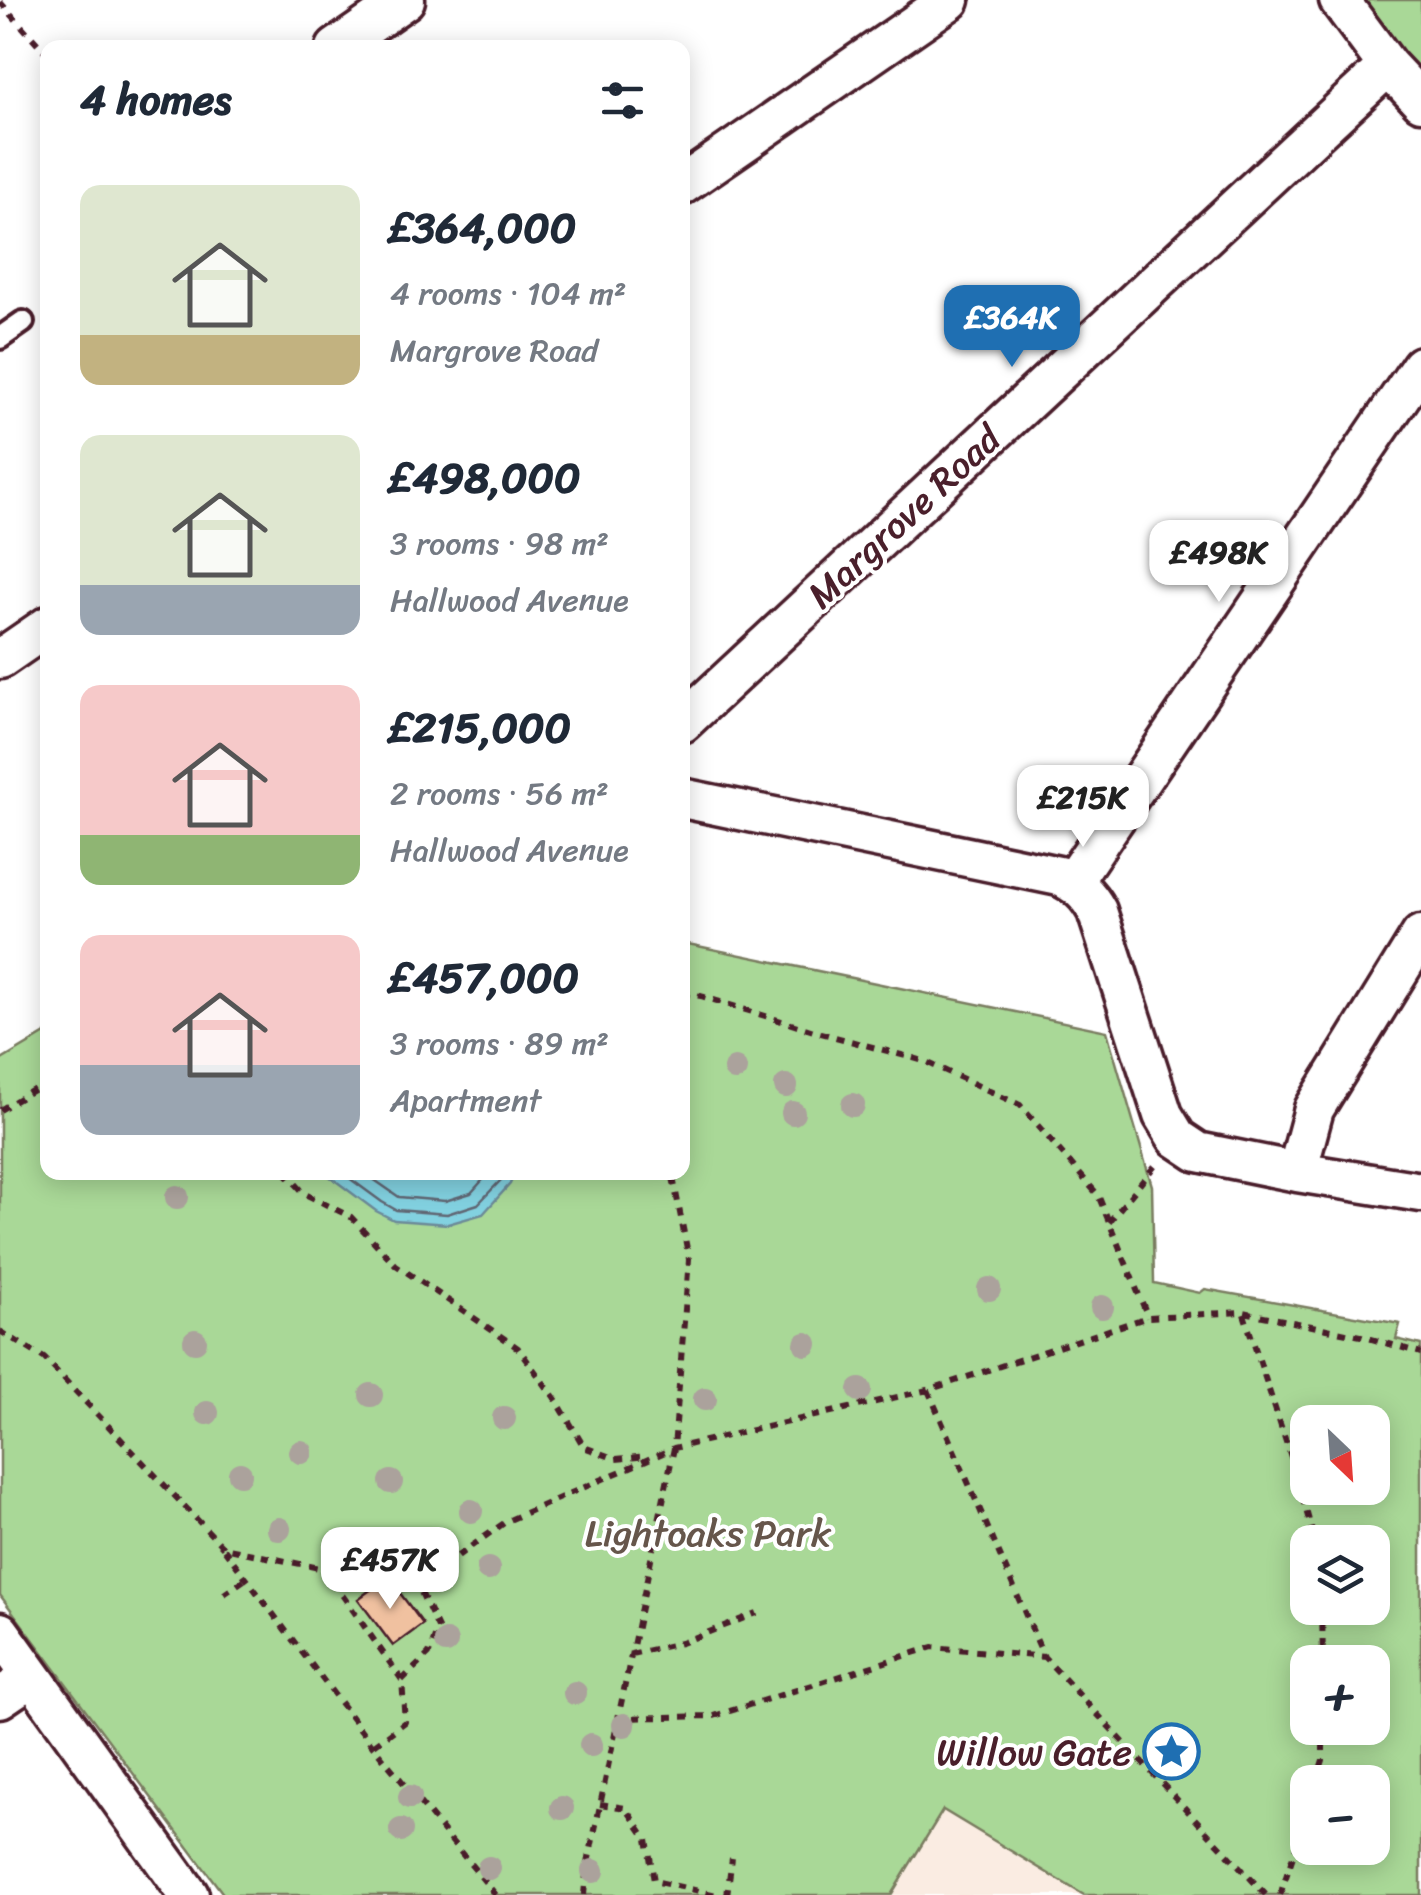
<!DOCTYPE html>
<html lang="en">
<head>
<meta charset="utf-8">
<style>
	:root { --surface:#fff; --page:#f6f6f7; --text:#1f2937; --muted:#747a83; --accent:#1f6fb2 }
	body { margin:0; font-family:Sriracha,sans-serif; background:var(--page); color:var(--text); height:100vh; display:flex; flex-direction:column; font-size:38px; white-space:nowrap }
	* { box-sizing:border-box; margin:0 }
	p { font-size:32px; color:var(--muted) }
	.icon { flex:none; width:55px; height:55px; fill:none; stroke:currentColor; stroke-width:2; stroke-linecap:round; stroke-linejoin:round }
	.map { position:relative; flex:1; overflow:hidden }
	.side { position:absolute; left:40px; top:40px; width:650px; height:1140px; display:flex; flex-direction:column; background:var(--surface); border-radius:20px; box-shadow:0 5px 25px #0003 }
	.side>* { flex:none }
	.needle { width:65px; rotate:155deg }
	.buttons { position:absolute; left:1290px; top:1405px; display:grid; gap:20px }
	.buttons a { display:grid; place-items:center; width:100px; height:100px; border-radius:20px; background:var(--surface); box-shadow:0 5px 25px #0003; font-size:50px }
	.price { position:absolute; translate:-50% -85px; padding:0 22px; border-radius:20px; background:#fff; color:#222; font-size:32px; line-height:65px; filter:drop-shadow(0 2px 5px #0008) }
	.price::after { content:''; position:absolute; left:50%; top:60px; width:30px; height:22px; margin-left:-15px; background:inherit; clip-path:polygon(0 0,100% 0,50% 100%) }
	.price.active { background:var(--accent); color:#fff }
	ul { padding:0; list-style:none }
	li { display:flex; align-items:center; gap:30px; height:250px; padding:0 40px }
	li span { display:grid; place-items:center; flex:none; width:280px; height:200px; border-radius:20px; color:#555 }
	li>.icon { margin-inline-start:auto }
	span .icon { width:120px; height:120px; fill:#fffc; stroke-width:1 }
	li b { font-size:42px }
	h2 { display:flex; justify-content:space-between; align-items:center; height:120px; padding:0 40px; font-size:42px }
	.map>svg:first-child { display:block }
	.built { fill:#faece2 }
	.green { fill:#a9d897; stroke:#7a7c61; stroke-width:2.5; fill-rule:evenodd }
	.water { fill:#82d1e0; stroke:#6c8a98; stroke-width:2.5 }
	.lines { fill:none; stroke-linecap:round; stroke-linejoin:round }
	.shore { stroke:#606673; stroke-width:2.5 }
	.building { fill:#f0c1a0; stroke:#4a1f2b; stroke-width:2.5 }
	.service-casing { stroke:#4a1f2b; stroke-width:28 }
	.minor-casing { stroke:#4a1f2b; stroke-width:45 }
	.path { stroke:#4a1f2b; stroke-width:6; stroke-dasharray:8 8; stroke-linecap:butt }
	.service { stroke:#fff; stroke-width:20 }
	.minor { stroke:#fff; stroke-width:38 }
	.tree { fill:#aba29c }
	.labels { text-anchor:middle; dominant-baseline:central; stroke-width:8; stroke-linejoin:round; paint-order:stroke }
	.street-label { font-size:38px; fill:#4a1f2b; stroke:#fff }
	.park-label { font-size:38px; fill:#66564b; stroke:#fff }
	.poi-label { font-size:38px; fill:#4a1f2b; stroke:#fff; text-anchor:end }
</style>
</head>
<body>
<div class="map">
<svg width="1421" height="1895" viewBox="0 0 1421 1895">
	<rect width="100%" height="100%" fill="#fff"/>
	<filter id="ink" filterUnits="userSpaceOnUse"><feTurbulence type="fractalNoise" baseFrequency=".01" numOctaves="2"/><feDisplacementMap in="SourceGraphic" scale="20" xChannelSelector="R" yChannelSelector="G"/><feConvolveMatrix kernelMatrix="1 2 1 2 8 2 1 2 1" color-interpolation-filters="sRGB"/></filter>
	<g filter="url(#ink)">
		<path class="built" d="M942 1810 1084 1895H891Z"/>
		<path class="green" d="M1361 0H1421V85Z
			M683 943 1107 1031 1152 1186 1154 1283 1200 1293 1205 1289 1400 1324 1396 1339 1421 1345V1895H1084L943 1810 891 1895H224L0 1595V1061L47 1033 48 1172H682ZM1308 1422H1372V1488H1308ZM1308 1542H1372V1608H1308ZM1308 1662H1372V1728H1308ZM1308 1782H1372V1848H1308Z"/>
		<path class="water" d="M325 1173H514L510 1184 483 1214 448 1224 394 1220 376 1211Z"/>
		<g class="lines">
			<path class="shore" d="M341 1172 382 1202 396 1210 447 1214 478 1204 501 1180 503 1172
				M363 1172 399 1197 445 1201 471 1193 490 1172"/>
		</g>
		<path class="building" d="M388 1577 423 1624 393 1646 358 1599Z"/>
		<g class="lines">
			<defs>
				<path id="service" d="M0 338 23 322"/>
				<path id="minor" d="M1339 0 1388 66 1421 101
					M336 48 405 0
					M682 185 950 0
					M0 659 48 626
					M682 723 1388 66
					M682 798 1059 876C1077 884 1088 894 1097 911L1163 1115 1177 1138 1198 1152 1297 1172 1421 1192
					M1072 882 1421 366
					M1297 1172 1314 1109 1421 935
					M0 1632 189 1895
					M0 1698 31 1677"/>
			</defs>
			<use href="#service" class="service-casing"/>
			<use href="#minor" class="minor-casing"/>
			<path class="path" d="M0 2 48 55
				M682 993 701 996 817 1032 924 1061 1020 1105 1098 1195 1148 1317
				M0 1110 48 1081
				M285 1172 305 1194 351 1217 396 1265 518 1348 557 1401 584 1447 616 1459 647 1456
				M1109 1222 1158 1162
				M1244 1314 1292 1460 1315 1542
				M0 1331 44 1358 224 1548 324 1569 368 1555 380 1554 419 1588 459 1555 507 1521 674 1448 928 1390 1148 1317 1244 1312 1361 1336 1421 1353
				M928 1390 1044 1657 1266 1895
				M224 1549 373 1746 496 1895
				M324 1569 402 1680 405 1722 373 1746
				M224 1594 247 1578
				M1322 1608 1323 1662
				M631 1654 681 1643 757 1613
				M402 1680 429 1654 438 1628 419 1588
				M618 1718 714 1716 933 1647 1044 1657
				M1316 1782 1323 1760V1728
				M600 1804 626 1808 647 1839 654 1881 717 1895
				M584 1895 586 1873 674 1448 689 1259 672 1172
				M727 1895 732 1858
				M1280 1895 1308 1811"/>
			<use href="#service" class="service"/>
			<use href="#minor" class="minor"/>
		</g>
		<g class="tree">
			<circle cx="735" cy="1069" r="12"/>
			<circle cx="786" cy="1086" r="12"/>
			<circle cx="853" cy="1105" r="12"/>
			<circle cx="793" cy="1113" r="12"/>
			<circle cx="177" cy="1197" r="12"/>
			<circle cx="989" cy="1289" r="12"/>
			<circle cx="1102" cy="1307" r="12"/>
			<circle cx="195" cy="1341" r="12"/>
			<circle cx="806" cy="1344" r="12"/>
			<circle cx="860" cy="1390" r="12"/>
			<circle cx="371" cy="1395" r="12"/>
			<circle cx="705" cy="1399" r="12"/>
			<circle cx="207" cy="1413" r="12"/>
			<circle cx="504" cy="1418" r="12"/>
			<circle cx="301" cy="1452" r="12"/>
			<circle cx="240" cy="1474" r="12"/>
			<circle cx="391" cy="1482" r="12"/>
			<circle cx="471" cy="1511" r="12"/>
			<circle cx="279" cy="1529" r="12"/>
			<circle cx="488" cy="1569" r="12"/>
			<circle cx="446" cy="1642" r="12"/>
			<circle cx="575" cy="1693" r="12"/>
			<circle cx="624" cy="1725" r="12"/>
			<circle cx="591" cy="1745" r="12"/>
			<circle cx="410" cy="1797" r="12"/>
			<circle cx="562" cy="1808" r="12"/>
			<circle cx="401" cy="1830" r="12"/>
			<circle cx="489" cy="1868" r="12"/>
			<circle cx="593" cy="1871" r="12"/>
		</g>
	</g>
	<defs>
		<symbol id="sight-ring" viewBox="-11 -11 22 22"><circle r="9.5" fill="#fff" stroke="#1f6fb2" stroke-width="1.5"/><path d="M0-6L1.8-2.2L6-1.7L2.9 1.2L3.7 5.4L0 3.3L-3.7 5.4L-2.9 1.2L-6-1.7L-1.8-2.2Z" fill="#1f6fb2"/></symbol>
	</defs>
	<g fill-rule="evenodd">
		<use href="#sight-ring" x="1140" y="1720" width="63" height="63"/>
	</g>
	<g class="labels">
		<g class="street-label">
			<text transform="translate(904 517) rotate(-43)">Margrove Road</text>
		</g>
		<g class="park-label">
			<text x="708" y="1533">Lightoaks Park</text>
		</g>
		<g class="poi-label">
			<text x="1132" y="1752">Willow Gate</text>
		</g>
	</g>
</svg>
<div class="buttons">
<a><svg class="needle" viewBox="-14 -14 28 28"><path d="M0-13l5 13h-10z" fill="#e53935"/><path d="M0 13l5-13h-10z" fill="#747a83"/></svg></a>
<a><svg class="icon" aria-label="layers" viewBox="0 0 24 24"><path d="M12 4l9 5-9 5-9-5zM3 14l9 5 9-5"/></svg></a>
<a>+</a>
<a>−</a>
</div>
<b class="price active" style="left:1012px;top:370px">£364K</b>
<b class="price" style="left:1219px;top:605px">£498K</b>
<b class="price" style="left:1083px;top:850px">£215K</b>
<b class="price" style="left:390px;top:1612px">£457K</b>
<section class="side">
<h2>4 homes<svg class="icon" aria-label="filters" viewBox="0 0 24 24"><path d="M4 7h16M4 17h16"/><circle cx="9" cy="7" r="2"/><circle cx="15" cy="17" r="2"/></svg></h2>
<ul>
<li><span style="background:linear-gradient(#dfe7d0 75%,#c2b280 0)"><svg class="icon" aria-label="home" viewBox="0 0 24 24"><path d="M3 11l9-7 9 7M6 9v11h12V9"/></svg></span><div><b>£364,000</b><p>4 rooms · 104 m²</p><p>Margrove Road</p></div></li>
<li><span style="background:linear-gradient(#dfe7d0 75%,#9aa5b1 0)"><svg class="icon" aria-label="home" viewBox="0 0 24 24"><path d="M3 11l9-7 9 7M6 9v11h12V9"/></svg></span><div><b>£498,000</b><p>3 rooms · 98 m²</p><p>Hallwood Avenue</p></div></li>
<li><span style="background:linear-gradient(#f6c9c9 75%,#8fb573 0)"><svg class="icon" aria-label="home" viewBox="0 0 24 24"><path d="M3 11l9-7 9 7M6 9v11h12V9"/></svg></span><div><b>£215,000</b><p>2 rooms · 56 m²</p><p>Hallwood Avenue</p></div></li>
<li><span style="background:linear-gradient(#f6c9c9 65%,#9aa5b1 0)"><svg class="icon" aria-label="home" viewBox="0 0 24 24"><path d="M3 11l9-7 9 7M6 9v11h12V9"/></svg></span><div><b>£457,000</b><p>3 rooms · 89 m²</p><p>Apartment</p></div></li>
</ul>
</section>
</div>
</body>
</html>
